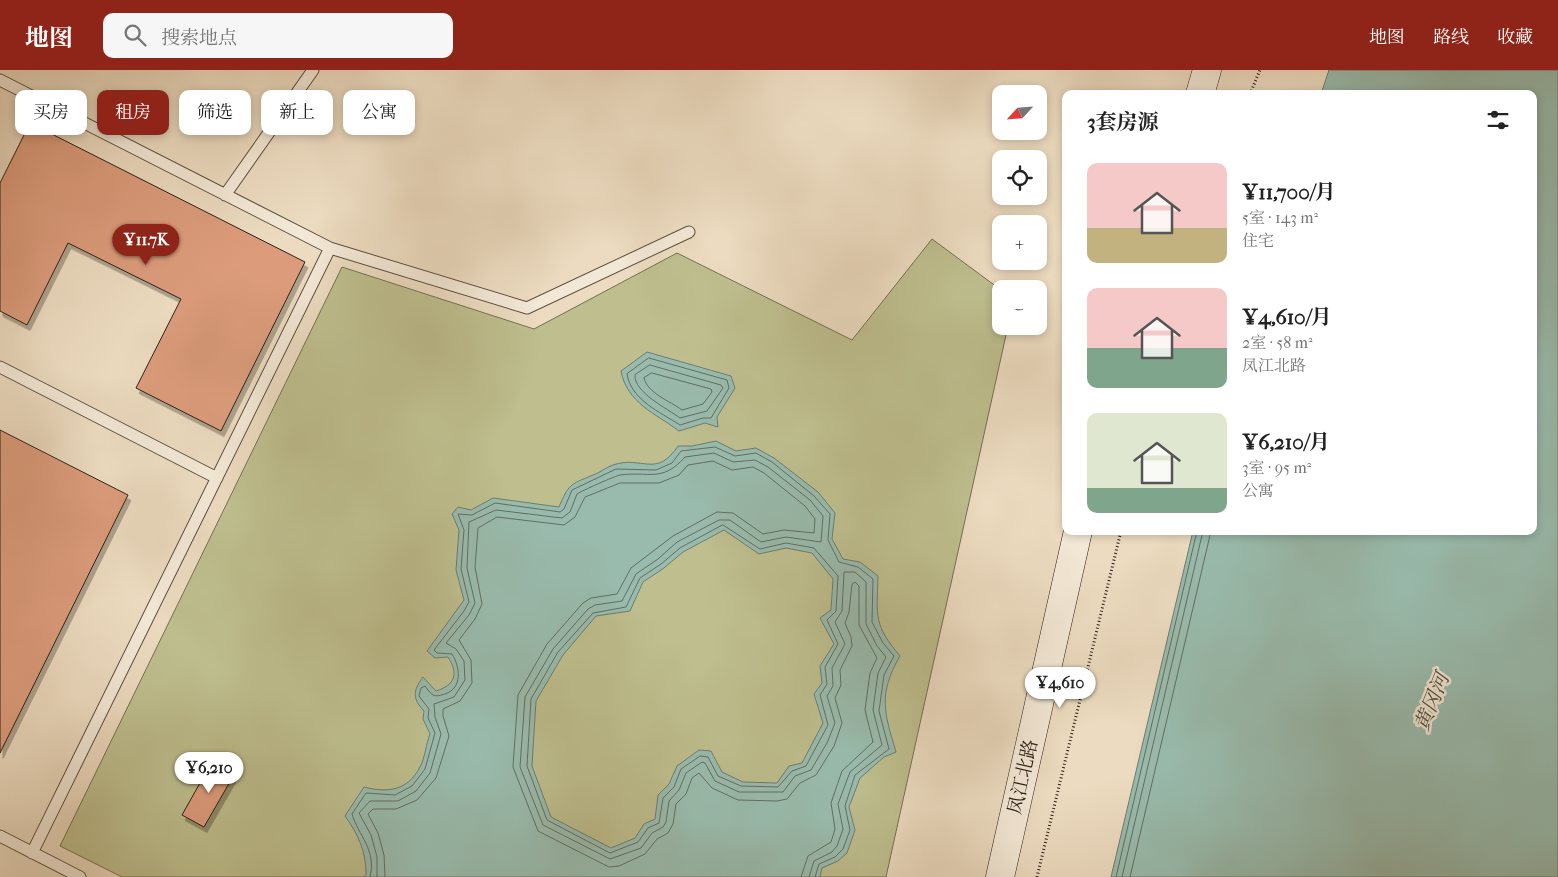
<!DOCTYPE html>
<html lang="zh">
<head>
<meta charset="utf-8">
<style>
	:root { --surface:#fff; --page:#f6f6f6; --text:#222; --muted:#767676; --accent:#8f2418 }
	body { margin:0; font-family:"IM FELL French Canon","Noto Serif SC",serif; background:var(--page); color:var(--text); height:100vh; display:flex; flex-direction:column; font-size:19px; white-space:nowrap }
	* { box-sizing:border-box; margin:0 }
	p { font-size:16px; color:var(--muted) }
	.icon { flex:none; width:28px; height:28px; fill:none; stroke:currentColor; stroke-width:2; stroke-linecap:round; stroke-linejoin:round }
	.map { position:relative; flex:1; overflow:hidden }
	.panel { position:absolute; left:1062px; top:20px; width:475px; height:445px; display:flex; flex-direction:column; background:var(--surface); border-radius:10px; box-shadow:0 2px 8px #0003 }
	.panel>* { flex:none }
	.guide { position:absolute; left:15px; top:20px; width:475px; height:45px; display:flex; gap:10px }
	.needle { width:32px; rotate:244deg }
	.buttons { position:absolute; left:992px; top:15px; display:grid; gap:10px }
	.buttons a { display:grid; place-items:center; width:55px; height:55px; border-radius:10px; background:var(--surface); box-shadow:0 2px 8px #0003; font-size:25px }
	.price { position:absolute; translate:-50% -42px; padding:0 11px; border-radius:18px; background:#fff; color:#222; font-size:16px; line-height:32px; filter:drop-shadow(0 1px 2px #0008) }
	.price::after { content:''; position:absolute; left:50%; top:30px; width:15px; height:11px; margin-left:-8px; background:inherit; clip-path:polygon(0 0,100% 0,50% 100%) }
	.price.selected { background:var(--accent); color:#fff }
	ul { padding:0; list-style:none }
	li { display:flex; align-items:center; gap:15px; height:125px; padding:0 25px }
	li span { display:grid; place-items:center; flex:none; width:140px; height:100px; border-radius:10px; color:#555 }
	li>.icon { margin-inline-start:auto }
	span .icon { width:60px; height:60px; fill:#fffc; stroke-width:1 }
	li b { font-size:21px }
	h2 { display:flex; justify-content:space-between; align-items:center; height:60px; padding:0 25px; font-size:21px }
	.chip { padding:0 18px; border-radius:10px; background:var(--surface); box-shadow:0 2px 8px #0003; font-size:18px; line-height:45px }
	.chip.selected { background:var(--accent); color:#fff }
	header { display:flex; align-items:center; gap:30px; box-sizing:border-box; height:70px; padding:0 25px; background:var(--accent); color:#fff }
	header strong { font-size:24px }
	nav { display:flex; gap:28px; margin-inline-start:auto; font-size:18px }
	.search { width:350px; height:45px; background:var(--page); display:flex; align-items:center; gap:12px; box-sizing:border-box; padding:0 18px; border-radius:10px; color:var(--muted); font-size:19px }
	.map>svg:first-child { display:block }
	.green { fill:#bebe8e; stroke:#756f52 }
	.water { fill:#99bbad; stroke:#6d7d71; fill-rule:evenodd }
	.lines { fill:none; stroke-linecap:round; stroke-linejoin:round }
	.shore { stroke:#626e62; stroke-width:1 }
	.building { fill:#dc9c7c; stroke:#2c2017; filter:url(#shadow) }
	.lane-casing { stroke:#5c4f41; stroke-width:13 }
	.secondary-casing { stroke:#2c2017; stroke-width:29 }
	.path { stroke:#2c2017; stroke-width:3; stroke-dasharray:1 2.5; stroke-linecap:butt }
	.lane { stroke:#f3e8d6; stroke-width:11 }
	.secondary { stroke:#f3e8d6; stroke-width:28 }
	.labels { text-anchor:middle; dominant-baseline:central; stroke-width:5; stroke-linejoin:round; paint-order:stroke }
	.street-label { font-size:19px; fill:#2c2017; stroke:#f3e8d6 }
	.water-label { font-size:20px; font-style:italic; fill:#4d4e44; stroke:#f3e8d6 }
</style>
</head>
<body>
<header>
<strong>地图</strong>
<div class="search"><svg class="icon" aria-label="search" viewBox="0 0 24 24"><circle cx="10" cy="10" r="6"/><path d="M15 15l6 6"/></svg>搜索地点</div>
<nav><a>地图</a><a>路线</a><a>收藏</a></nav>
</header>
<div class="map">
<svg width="1558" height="807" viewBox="0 0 1558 807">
	<defs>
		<filter id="shadow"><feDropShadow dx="3" dy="5.5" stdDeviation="0" flood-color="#0004"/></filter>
	</defs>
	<rect width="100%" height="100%" fill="#ecdbc0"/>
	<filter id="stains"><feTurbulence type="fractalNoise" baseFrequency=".004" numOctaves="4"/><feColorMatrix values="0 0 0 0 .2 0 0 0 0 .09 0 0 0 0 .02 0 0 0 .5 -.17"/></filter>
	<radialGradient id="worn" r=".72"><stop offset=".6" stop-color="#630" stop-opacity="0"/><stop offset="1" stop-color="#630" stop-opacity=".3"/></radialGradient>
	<path class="green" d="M932 169 1001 220V256H1008L886 807H122L60 776 342 197 534 259 677 183 852 270Z"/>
	<path class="water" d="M1329 0H1558V807H1111L1193 461H1534V24H1321Z
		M647 282 731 306 735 318 717 347 718 357 705 353 679 361C655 343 627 333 621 301Z
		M716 371 736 381 756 378 774 388 818 422 835 443 832 469 843 489 860 492 878 506C877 546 873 554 900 586 878 624 884 642 896 682L884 687 860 708 849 737 855 760 847 783 838 791 822 798 820 807H364L366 804C366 781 358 764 345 746L364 717C387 723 408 721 420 697 425 688 426 674 430 664L423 649 424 641C412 629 413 620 423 607L436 621C455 615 459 604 448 587L435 588 427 581 464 530 456 500 459 460 452 444 458 437 471 440 493 428 559 437C569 414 569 415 593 405 600 403 606 397 613 395 642 385 656 409 678 376H692ZM724 460 759 484 786 478 812 483 833 509 831 540 820 548 834 574 820 596 822 613 814 624 823 653 802 693 789 696 777 713 743 712 722 702 711 681 699 680 677 696 669 714 658 725 655 749 644 754 635 768 611 778 551 747 532 696 536 631 563 585 596 546 630 541 643 512 664 498 683 482Z"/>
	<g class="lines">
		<path class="shore" d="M649 288 727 310 729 318 711 348H703L680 355C660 342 631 330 627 304Z
			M650 295 721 315 723 318 707 341 680 348C668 339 633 322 635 305Z
			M652 303 711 319 712 322 703 334 682 340C670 331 647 323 644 308Z
			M723 455 760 479 786 473 814 478 838 506 836 541 827 550 838 574 825 597 827 614 820 625 828 655 806 696 792 701 778 717 741 716 718 706 708 687 700 686 681 699 674 717 663 728 659 753 648 758 638 772 610 783 547 750 527 696 531 629 558 582 593 543 626 537 640 508 661 494 680 478Z
			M370 807C377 780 358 765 352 744L366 723 395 725 412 716 425 699 435 663 428 648 429 639 419 626 421 618 425 616C427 619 430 623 433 625 437 627 441 625 445 624 463 618 460 597 452 584L437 583 434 580 464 541 469 532 461 499 464 460 458 444 472 445 495 433 560 442 564 439 572 420 616 399 656 400 672 393 681 381 715 377 735 386 756 383 772 392 814 426 830 444 828 470 839 492 858 497 873 509 872 552 883 573 894 586 884 605 879 641 889 679 855 705 845 736 850 760 843 779 835 787 819 794 815 807
			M377 807V787L371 765 359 743 370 731H398L416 721 430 703 441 664 435 647 434 634 454 627 465 610 464 591 456 579 446 573 469 545 475 533 467 498 469 452 496 440 562 448 570 442 577 424C581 421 615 406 620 405 649 401 662 413 685 387L714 383 733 392 755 390 768 397 810 430 823 446 821 472 786 467 761 472 730 450H719L677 472 658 489 636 504 622 531 595 535 588 539 553 579 525 627 520 697 543 755 610 789 641 778 652 763 663 757 666 752 669 731 679 720 686 703 702 692 705 693 715 711 739 722H783L795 706 811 700 827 673 835 653 827 626 833 616 832 598 845 574 835 552 842 541 844 502H855L866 512V554L877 576 886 587 878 603 873 640 882 675 850 702 838 734 843 759 837 776 832 782 814 791 809 807
			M385 807 384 785 378 763 368 744 373 739H396L417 730 436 708 449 666 443 646V639L460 631 472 613 471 590 459 570 475 549 482 534 475 497 478 458 497 447 564 455 575 447 585 427 620 413H659L679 405 688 395 713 391 732 400 753 397 764 403 805 436 815 449 814 463 784 460 763 464 733 443 717 442 673 466 631 498 617 524 591 528 583 533 547 574 518 625 513 697 538 761 609 797 619 796 645 784 657 769 668 763 673 754 676 734 686 724 692 708 699 703 712 718 738 730 777 731 787 729 800 713 816 705 834 676 842 653 835 628 841 615 840 600 852 576 851 567 845 553 849 542 852 514 855 512 859 516V555L877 588 870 603 865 640 873 672 842 701 831 733 835 759 831 772 808 786 801 807
			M1116 807 1197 461
			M1122 807 1203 461
			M1130 807 1211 461"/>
	</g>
	<path class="building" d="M30 53 305 192 221 361 136 318 181 229 68 173 27 255 0 241V113Z
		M0 360 128 425 0 683Z
		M213 690 235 703 204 757 182 745Z"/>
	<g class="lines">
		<defs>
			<path id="lane" d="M0 10 330 178 527 238 689 162
				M225 125 313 0
				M0 297 217 408
				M0 766 80 807
				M32 783 330 178"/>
			<path id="secondary" d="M1200 24 1207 0
				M1000 807 1078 461"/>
		</defs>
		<use href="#lane" class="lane-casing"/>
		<use href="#secondary" class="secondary-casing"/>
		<path class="path" d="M1250 24 1260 0
			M1037 807 1121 461"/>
		<use href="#lane" class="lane"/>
		<use href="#secondary" class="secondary"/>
	</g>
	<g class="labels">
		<g class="street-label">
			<text transform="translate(1023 707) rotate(-77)">凤江北路</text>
		</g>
		<g class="water-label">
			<text transform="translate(1432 632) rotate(-68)">黄冈河</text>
		</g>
	</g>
	<rect width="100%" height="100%" filter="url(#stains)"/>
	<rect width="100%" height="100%" fill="url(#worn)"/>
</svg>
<div class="buttons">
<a><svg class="needle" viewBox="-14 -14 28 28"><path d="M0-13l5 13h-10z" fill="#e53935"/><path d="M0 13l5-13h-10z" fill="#767676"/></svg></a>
<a><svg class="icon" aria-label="locate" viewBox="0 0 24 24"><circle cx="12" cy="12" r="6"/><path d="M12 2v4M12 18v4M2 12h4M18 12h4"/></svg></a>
<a>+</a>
<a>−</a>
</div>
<b class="price selected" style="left:146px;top:196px">¥11.7K</b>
<b class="price" style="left:1060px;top:639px">¥4,610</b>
<b class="price" style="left:209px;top:724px">¥6,210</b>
<div class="guide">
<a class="chip">买房</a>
<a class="chip selected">租房</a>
<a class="chip">筛选</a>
<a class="chip">新上</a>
<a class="chip">公寓</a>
</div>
<section class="panel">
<h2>3套房源<svg class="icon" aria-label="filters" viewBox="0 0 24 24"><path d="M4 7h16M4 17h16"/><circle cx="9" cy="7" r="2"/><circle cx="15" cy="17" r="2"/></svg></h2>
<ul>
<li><span style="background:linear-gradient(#f6c9c9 65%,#c2b280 0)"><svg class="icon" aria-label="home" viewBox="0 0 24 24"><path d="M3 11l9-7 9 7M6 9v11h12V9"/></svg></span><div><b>¥11,700/月</b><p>5室 · 143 m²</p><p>住宅</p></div></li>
<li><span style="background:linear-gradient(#f6c9c9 60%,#7fa58c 0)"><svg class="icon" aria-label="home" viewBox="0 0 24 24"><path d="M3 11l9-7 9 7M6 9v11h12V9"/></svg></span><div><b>¥4,610/月</b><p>2室 · 58 m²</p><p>凤江北路</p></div></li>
<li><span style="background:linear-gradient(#dfe7d0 75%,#7fa58c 0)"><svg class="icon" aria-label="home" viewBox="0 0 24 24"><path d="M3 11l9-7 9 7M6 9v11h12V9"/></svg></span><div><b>¥6,210/月</b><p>3室 · 95 m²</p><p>公寓</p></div></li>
</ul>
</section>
</div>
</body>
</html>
